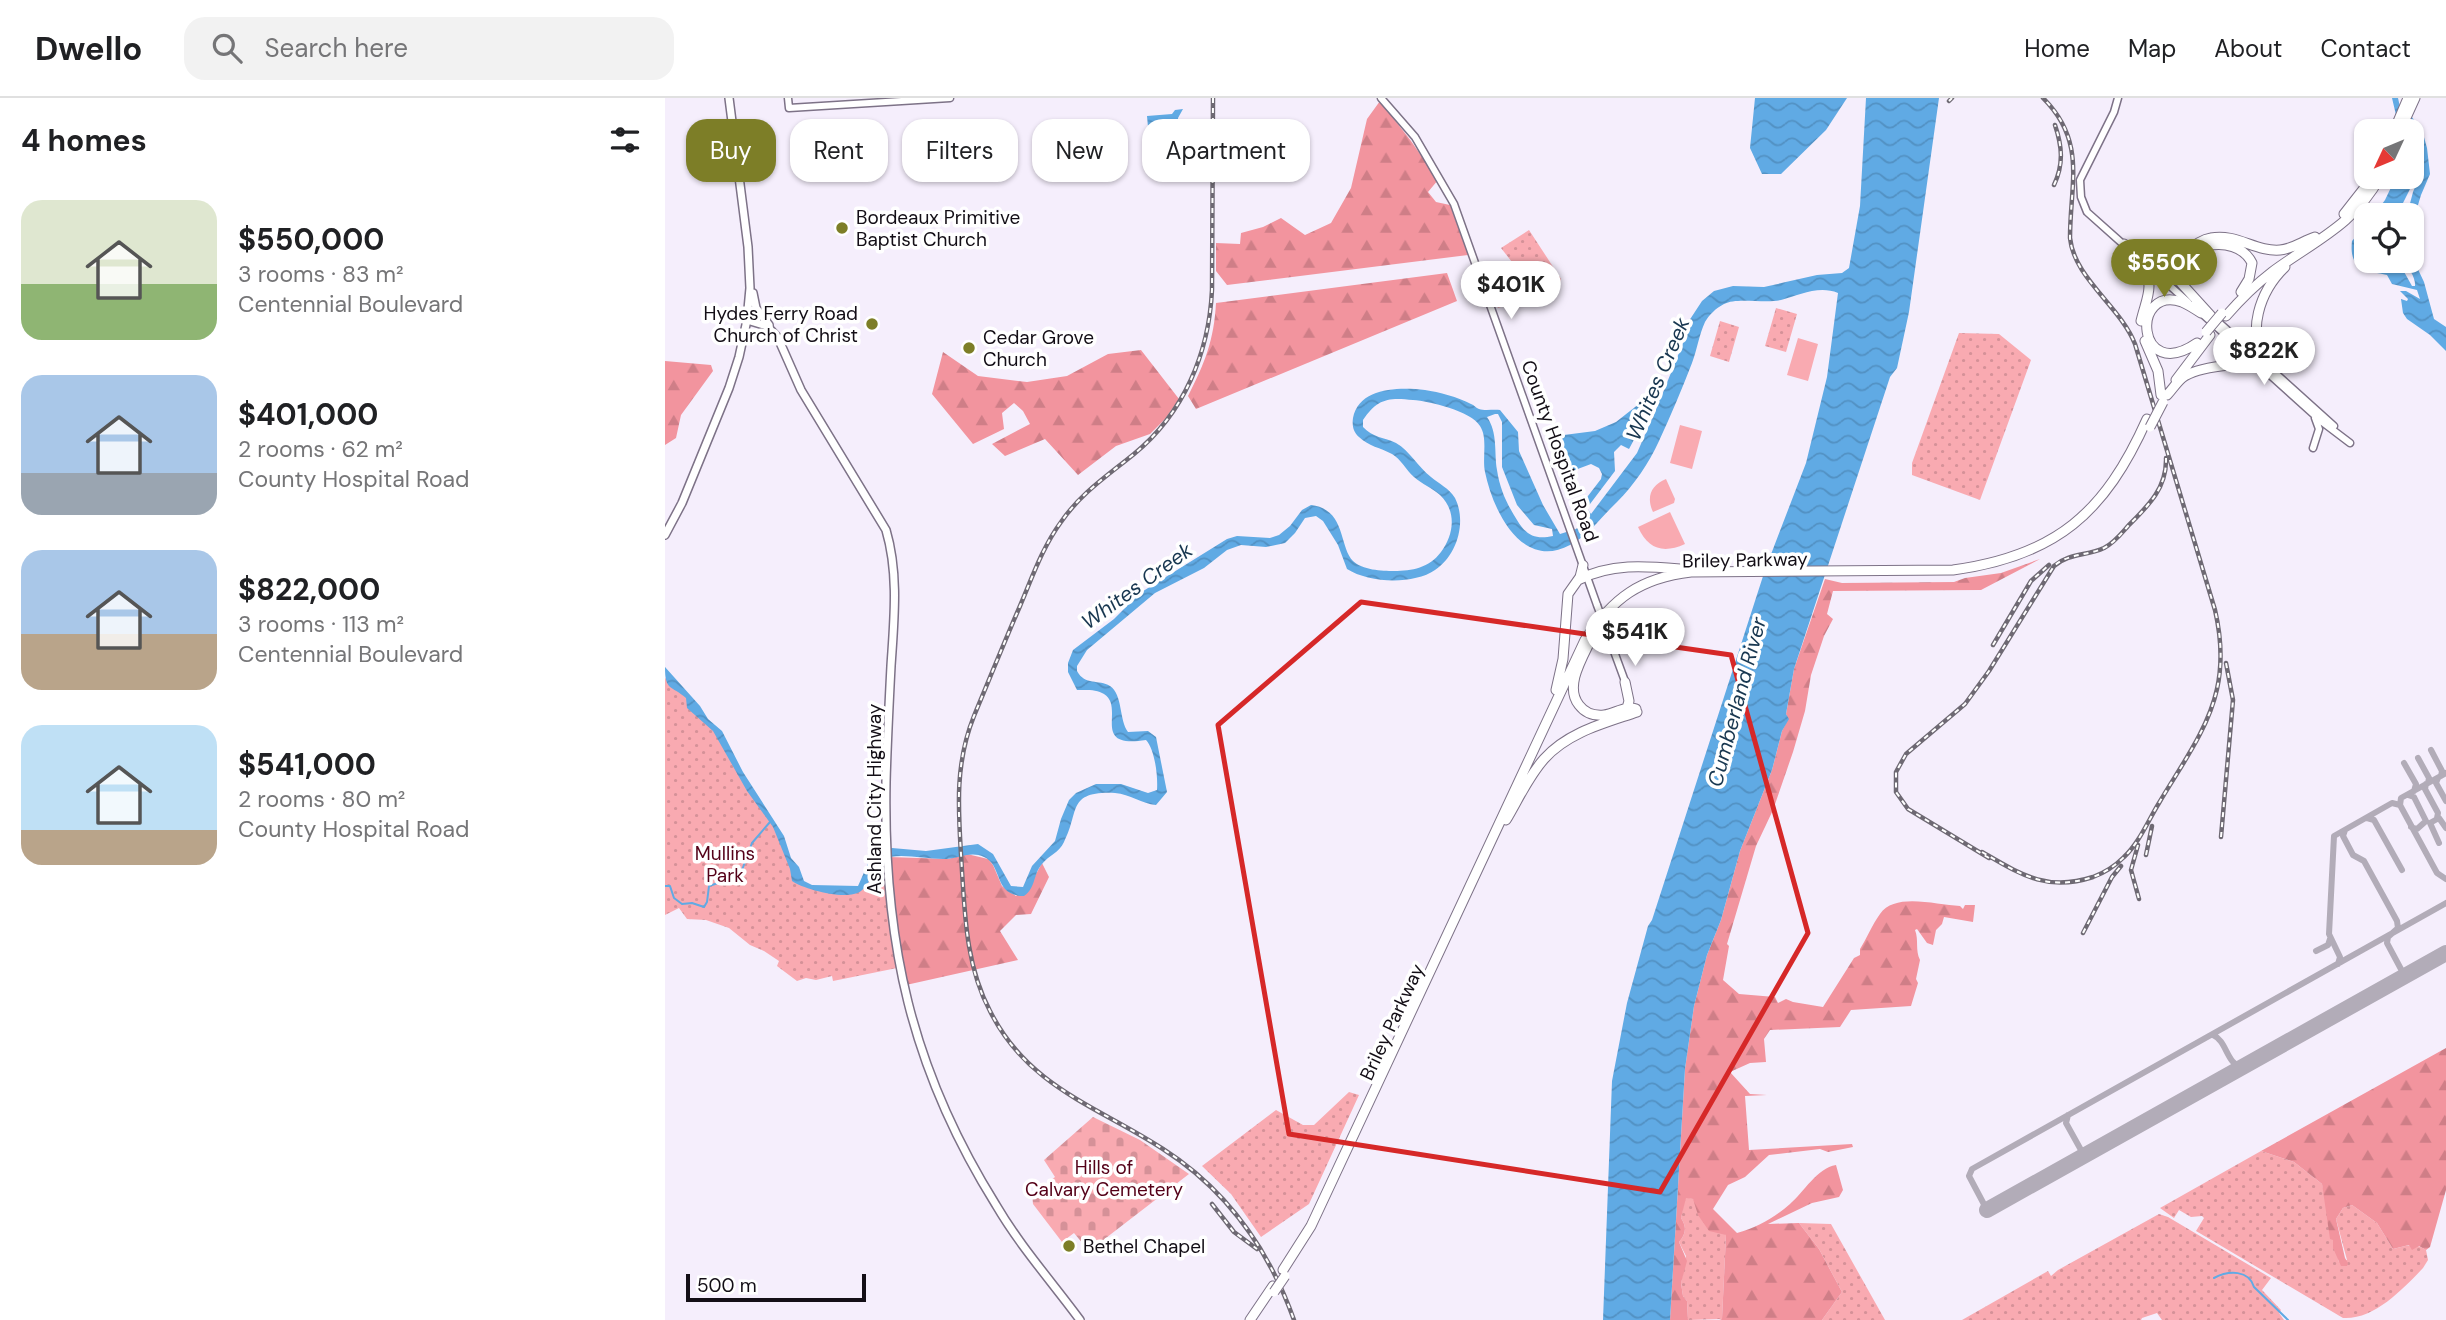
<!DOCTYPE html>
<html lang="en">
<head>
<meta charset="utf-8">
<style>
	:root { --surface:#fff; --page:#f2f2f2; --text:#202124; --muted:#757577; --line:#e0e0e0; --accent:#7d7e27 }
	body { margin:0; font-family:"DM Sans",sans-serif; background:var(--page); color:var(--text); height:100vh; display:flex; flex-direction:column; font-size:26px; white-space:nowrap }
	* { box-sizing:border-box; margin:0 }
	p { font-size:23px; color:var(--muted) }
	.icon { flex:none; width:38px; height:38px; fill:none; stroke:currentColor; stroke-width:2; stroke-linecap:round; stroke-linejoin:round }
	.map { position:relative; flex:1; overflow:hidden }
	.side { display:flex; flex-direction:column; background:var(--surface); width:665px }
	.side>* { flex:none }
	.hud { position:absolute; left:21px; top:21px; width:665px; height:63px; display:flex; gap:14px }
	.needle { width:46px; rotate:226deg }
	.buttons { position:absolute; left:1689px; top:21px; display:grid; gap:14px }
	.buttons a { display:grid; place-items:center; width:70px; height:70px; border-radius:14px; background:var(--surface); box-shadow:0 2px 5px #0004; font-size:35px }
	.scale { position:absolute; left:21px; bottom:18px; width:180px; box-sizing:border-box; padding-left:7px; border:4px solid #130e16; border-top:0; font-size:19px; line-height:24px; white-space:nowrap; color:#130e16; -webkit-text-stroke:5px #fff; paint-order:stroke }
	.price { position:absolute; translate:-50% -60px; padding:0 16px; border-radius:24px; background:#fff; color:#222; font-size:23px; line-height:46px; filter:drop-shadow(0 2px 4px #0008) }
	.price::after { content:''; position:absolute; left:50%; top:42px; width:21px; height:16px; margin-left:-10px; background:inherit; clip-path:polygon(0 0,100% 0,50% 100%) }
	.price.selected { background:var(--accent); color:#fff }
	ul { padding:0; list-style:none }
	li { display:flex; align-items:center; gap:21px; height:175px; padding:0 21px }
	li span { display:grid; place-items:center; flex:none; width:196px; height:140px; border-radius:21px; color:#555 }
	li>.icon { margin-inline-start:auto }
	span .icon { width:84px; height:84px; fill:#fffc; stroke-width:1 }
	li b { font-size:30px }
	h2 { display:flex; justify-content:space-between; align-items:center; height:84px; padding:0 21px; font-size:30px }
	.tag { padding:0 24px; border-radius:21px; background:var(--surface); box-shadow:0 2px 5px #0004; font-size:24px; line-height:63px }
	.tag.selected { background:var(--accent); color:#fff }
	header { display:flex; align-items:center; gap:42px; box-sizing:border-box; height:98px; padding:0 35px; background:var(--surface); border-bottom:2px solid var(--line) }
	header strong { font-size:33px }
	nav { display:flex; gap:38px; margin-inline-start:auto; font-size:24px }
	.search { width:490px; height:63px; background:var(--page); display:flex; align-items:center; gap:18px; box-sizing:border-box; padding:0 24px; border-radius:21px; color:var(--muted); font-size:26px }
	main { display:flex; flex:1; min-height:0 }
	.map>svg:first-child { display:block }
	.grass { fill:url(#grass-dots) }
	.forest { fill:url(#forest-firs) }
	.cemetery { fill:url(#cemetery-stones) }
	.garden { fill:#f9aab1 }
	.water { fill:url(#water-waves); fill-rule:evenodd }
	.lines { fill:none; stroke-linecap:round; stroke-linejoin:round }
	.stream { stroke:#60aae4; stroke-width:2 }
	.taxiway { stroke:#b2acb8; stroke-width:6 }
	.runway { stroke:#b2acb8; stroke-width:16 }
	.secondary-casing { stroke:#7d7287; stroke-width:9 }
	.primary-casing { stroke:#7d7287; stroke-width:10 }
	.highway-casing { stroke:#7d7287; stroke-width:11 }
	.secondary { stroke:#fff; stroke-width:6 }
	.primary { stroke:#fff; stroke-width:7 }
	.highway { stroke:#fff; stroke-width:9 }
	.rail-casing { stroke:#6e6973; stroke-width:4.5 }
	.rail { stroke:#fff; stroke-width:2; stroke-dasharray:5; stroke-linecap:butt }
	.secondary-bridge-casing { stroke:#7d7287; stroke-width:9; stroke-linecap:butt }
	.highway-bridge-casing { stroke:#7d7287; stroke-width:11; stroke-linecap:butt }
	.secondary-bridge { stroke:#fff; stroke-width:6 }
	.highway-bridge { stroke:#fff; stroke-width:9 }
	.marked { fill:none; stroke:#d62828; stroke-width:5; stroke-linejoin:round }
	.poi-dot { fill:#7d7e27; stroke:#fff; stroke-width:2.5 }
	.labels { text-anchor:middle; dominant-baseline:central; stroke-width:7; stroke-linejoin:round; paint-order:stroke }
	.poi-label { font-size:19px; fill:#130e16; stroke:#fff; text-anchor:start }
	.street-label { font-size:19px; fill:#130e16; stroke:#fff }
	.park-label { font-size:19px; fill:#540018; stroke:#fff }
	.water-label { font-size:21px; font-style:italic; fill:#183750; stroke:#fff }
</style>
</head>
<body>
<header>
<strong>Dwello</strong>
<div class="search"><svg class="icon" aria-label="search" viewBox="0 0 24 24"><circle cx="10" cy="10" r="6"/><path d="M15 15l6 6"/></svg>Search here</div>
<nav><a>Home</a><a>Map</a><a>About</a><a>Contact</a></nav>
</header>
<main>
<section class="side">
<h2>4 homes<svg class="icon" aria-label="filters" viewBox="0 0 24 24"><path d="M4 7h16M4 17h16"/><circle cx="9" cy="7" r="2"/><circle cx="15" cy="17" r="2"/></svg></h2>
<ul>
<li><span style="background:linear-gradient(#dfe7d0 60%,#8fb573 0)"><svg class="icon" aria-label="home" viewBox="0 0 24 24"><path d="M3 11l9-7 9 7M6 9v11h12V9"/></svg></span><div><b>$550,000</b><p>3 rooms · 83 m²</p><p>Centennial Boulevard</p></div></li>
<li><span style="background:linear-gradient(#a9c7e8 70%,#9aa5b1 0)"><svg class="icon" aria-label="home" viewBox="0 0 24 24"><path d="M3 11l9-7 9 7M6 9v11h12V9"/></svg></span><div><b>$401,000</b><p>2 rooms · 62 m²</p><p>County Hospital Road</p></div></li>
<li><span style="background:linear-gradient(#a9c7e8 60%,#b9a48a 0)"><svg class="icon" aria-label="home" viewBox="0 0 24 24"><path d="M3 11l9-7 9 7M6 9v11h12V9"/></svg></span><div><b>$822,000</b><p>3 rooms · 113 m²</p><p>Centennial Boulevard</p></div></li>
<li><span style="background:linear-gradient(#bfe0f5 75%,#b9a48a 0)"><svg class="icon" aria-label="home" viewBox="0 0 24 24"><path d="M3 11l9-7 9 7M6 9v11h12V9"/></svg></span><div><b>$541,000</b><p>2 rooms · 80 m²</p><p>County Hospital Road</p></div></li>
</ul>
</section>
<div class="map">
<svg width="1781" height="1222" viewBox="0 0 1781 1222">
	<defs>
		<pattern id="grass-dots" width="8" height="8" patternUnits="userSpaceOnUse" patternTransform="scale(1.75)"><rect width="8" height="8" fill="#f9aab1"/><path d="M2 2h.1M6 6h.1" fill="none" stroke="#d59198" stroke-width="1.8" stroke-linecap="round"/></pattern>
		<pattern id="forest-firs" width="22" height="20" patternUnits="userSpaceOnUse" patternTransform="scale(1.75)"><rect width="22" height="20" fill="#f2949e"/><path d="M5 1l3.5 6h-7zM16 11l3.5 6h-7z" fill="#cf7e87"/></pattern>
		<pattern id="cemetery-stones" width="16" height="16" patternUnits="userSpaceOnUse" patternTransform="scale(1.75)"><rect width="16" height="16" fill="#f9aab1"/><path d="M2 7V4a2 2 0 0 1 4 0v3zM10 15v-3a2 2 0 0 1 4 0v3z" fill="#d59198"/></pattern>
		<pattern id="water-waves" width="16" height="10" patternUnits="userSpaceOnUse" patternTransform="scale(1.75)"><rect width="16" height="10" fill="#60aae4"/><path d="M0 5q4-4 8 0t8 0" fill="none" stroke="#5291c3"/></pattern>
	</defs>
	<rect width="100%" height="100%" fill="#f5eefc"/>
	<path class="grass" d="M864 132 896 181 890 200 873 196 833 210 826 192 854 173 836 150Z
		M1111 210 1132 216 1121 254 1100 248Z
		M1055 223 1074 229 1064 264 1045 258Z
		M1294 235 1334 236 1366 262 1315 402 1247 377V365Z
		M0 580 22 599 53 637 108 726 126 770 142 789 198 790 210 765 219 760 223 815 232 870 168 883 167 878 151 882 141 880 132 883 112 868 114 863 99 853 85 847 64 830 41 822 22 821 14 810 0 817Z
		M684 994 694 997 644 1106 596 1139 566 1096 537 1068 611 1012 638 1027H649Z
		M1596 1053 1629 1064 1657 1086 1674 1164 1682 1162 1671 1121 1678 1110 1687 1107 1712 1125 1728 1151C1741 1148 1749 1144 1761 1152L1763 1162 1758 1170C1738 1191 1709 1222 1678 1220L1531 1133 1539 1120 1537 1118 1526 1119 1514 1112 1509 1120 1495 1110Z
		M1020 1099 1028 1101 1061 1137 1057 1221 1023 1222 1022 1203 1018 1198 1016 1185 1021 1158 1014 1144C1021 1136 1022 1129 1016 1120Z
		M1494 1116 1503 1119 1606 1180 1597 1192 1616 1212 1614 1215 1619 1222H1497L1492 1215 1477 1220 1476 1222H1297L1383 1173 1386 1178 1393 1172Z
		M1134 1125 1166 1126 1220 1222H1157L1177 1194 1154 1151Z"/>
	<path class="forest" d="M715 3 746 43 773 82 763 94 771 104 785 107 803 157 562 187 551 173V145L575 146 576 135 598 129 616 120 640 137 666 125 686 90 702 21Z
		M782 175 792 203 531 311 523 298C540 265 549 242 551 205Z
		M476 252 514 301 500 321 485 336 451 348 413 377 380 341 340 358 327 346 365 326 358 313 349 305 337 315 339 331 308 346 267 296 278 254 313 278 362 284 402 278 443 256Z
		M0 263 46 267 48 273 16 317 11 340 0 347Z
		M1375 461 1316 492 1168 493 1162 516 1168 521 1159 538 1146 577 1140 613 1128 654 1108 712 1091 748 1062 846 1064 848 1058 882 1074 896 1110 899 1113 905 1121 901 1128 904 1158 909 1189 860 1195 857V851C1202 840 1207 827 1215 816 1230 794 1271 807 1295 808L1298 811 1300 807H1310L1308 824 1279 819 1277 826 1271 832 1268 847 1262 845 1252 831 1250 832C1254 842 1250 852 1255 862L1251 881 1253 885 1246 908 1186 912 1175 929 1105 932 1099 941 1101 964 1085 965 1065 974 1085 996 1102 997 1080 998 1084 1052 1187 1046 1188 1049 1163 1054 1155 1051 1104 1057 1080 1079 1063 1087 1048 1111 1072 1135C1092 1130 1109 1120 1125 1106 1139 1094 1152 1070 1171 1067L1178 1092 1174 1099 1147 1105 1103 1126 1134 1125 1154 1151 1177 1194 1157 1222H1054L1057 1221 1061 1137 1044 1133 1033 1117 1028 1101 1021 1100 1016 1120C1022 1129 1021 1136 1014 1144L1022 1163 1016 1185 1018 1198 1022 1203 1023 1222H1005L1020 971 1029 908 1042 857 1056 822 1075 753 1107 672 1117 633 1123 621 1121 616 1129 571 1160 481 1177 485 1289 484 1300 480 1336 475Z
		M302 756 323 761 328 767 337 788 351 798 370 778 377 765 384 779 366 816 351 817 335 833 353 862 241 887 229 820 224 759 283 761Z
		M1781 950V1092L1765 1149 1761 1152 1754 1148 1747 1152 1744 1147 1728 1151 1712 1125 1687 1107 1678 1110 1671 1121 1680 1160 1683 1165 1682 1168H1676L1668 1150V1142L1665 1141 1657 1086 1629 1064 1596 1053Z"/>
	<path class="cemetery" d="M428 1019 475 1042 524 1076 424 1153 409 1135 397 1144 368 1106 367 1096 390 1079 379 1062Z"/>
	<path class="garden" d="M1133 240 1153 246 1143 283 1122 277Z
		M1015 327 1037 333 1027 371 1005 365Z
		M1001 381 1010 401 1009 405 988 414C981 399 986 387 1001 381Z
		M1005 414 1020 446C998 456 983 451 973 429Z"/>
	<path class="water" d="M1090 0H1182L1161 32 1116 76H1097L1085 50Z
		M1201 0H1274L1244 214 1232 270 1225 279 1129 571 1121 616 1124 621 1117 633 1107 672 1075 753 1056 822 1042 857 1029 908 1020 971 1005 1222H938L947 983 962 905 983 828 987 822 1100 472 1141 365 1162 279 1173 195C1154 187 1134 197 1116 202 1100 206 1072 199 1059 206 1051 210 1044 217 1040 224 1034 237 1032 252 1027 265 1017 291 1006 317 994 343 984 365 969 387 952 404 937 418 924 437 905 447 857 473 828 413 820 374 817 360 823 340 815 328 806 313 764 303 748 302 723 299 712 301 698 322V329C708 340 719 339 731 345 745 353 753 369 766 379 774 386 784 390 790 400 802 424 792 458 770 472 748 487 704 485 682 471L673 447 658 423 651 418 640 420 630 435 620 445 601 449 576 447 562 452 539 470 490 495 422 552 412 568V573C420 588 434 581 445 588 458 597 454 622 463 634L483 633 491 639 502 694 491 707C477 706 465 696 450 695 401 693 415 714 399 744 394 755 384 757 377 766 368 776 371 790 359 798 328 798 338 767 319 759 306 753 295 760 282 761 261 762 236 754 217 761 209 770 206 786 196 793 183 803 140 792 127 783L125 771 108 729 82 693 48 633 22 610 21 600C6 587 0 593 0 569L35 608 43 621 57 633 78 674 119 738 126 760 134 769 139 783 147 787 193 788 205 761 215 752 227 750 261 753 313 746 328 756 346 788 358 789 367 768 390 743 396 721 404 702 411 695 431 686H456L483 695 492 692C493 678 490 652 481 642 424 651 461 610 439 596 432 591 420 592 412 592L403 574V565L408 552 449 521 475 495 562 441 572 438 605 440 614 437 625 428 637 412 646 407C681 411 674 449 688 463 697 472 717 473 729 473 747 473 764 470 776 454 789 437 792 413 775 397 767 390 757 386 749 379 741 372 736 361 727 356 716 350 703 348 694 339 688 334 687 327 688 320 694 289 735 289 760 292 774 294 793 299 806 306 809 307 811 310 814 311 820 313 829 311 835 312L853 334 854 353 878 407 895 436 911 431 919 424 913 411 936 381 937 376 934 370 926 366 902 375 890 347 891 338 930 333 951 324 979 302 997 297 1018 245 1020 229 1037 203 1049 193 1068 188 1099 189 1152 177 1177 175 1184 170 1195 108ZM988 306 993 307 972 355 926 416 922 410 950 373 949 354 956 347 964 351ZM830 316H833L837 324V369L852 407 869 427 887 431 888 438C870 442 861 437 852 422 842 406 835 392 832 372 829 354 833 335 822 319Z
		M1727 0H1733L1735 9 1746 18 1757 32 1762 50 1765 76 1756 97 1747 127 1752 139 1750 165 1759 184 1769 221 1781 229V253L1765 237 1742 221 1738 215 1736 201 1742 203 1743 201 1735 193H1741L1755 201 1752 192 1727 186 1722 177C1699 172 1684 171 1687 143L1701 127V163H1708L1714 166 1720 163H1733L1747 188H1750C1751 179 1743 172 1742 163H1746V117H1742L1748 94 1755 77 1754 42 1750 33 1731 17Z
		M518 11 513 20 514 38 484 40 482 18 507 16 510 12Z
		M1747 74 1746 89 1732 117H1709L1720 102 1731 79H1746Z"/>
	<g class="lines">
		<path class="stream" d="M0 788H5L9 800 17 806 27 805 39 809 42 804 44 788 65 781 77 772 87 745 105 724
			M1549 1180C1564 1172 1584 1172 1589 1189L1623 1222"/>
		<path class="taxiway" d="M1766 652 1777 673 1776 678
			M1753 660 1764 680 1763 685
			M1739 665 1751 686 1749 693
			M1773 680 1771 685 1781 703
			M1761 686 1760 691 1773 715 1772 720
			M1743 697 1749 699 1761 723 1752 731 1746 729
			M1735 707 1772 775 1781 781
			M1702 720 1709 722 1737 772
			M1680 732 1678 738 1688 757 1699 763 1732 823 1733 830 1723 839 1722 845 1737 873 1734 881
			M1774 745 1765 725 1774 720 1781 730
			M1651 853 1663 847 1665 841
			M1673 866 1675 859 1664 836 1669 738 1727 705 1735 707 1736 700 1781 675
			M1548 937C1562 943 1561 965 1577 970
			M1403 1017 1401 1025 1416 1052 1425 1055
			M1322 1112 1304 1078 1307 1071 1781 805"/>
		<path class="runway" d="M1322 1112 1781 855"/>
		<defs>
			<path id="secondary" d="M123 0 124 10 285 0
				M716 0 750 39 789 106 932 507
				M1453 0 1449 14 1415 82 1416 99 1422 114 1523 204
				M1534 213 1656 323 1685 345
				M1550 221 1669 328
				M1648 350 1654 331 1650 320
				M943 537 961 586"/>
			<path id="primary" d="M88 195 91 210 104 227
				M82 222 102 228 113 240 136 292 221 432C234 476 229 522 226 568 224 607 222 646 221 684 218 843 246 971 331 1107 355 1148 387 1184 415 1222
				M0 437 17 405 64 290 74 259 82 222 85 190 83 149 64 0"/>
			<path id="highway" d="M1729 33 1743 0
				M1735 33 1750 0
				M1679 116 1708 79
				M1459 146C1471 153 1484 164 1498 164 1515 163 1528 143 1546 140 1571 135 1591 154 1615 152 1628 151 1638 143 1650 139
				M1546 218 1516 185C1506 146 1571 132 1587 165L1584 181 1576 194
				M1561 218C1575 202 1590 187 1607 174 1649 143 1689 127 1715 79
				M1476 223C1482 198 1490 189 1477 164
				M1480 243 1493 273 1496 297
				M1532 245C1471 287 1465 186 1517 204 1524 207 1530 211 1536 215
				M1565 266 1590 238
				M1602 266C1580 235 1595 193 1620 169
				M1511 282 1545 237
				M1502 297C1507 292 1511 285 1517 280 1531 269 1583 262 1600 270
				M913 482C946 465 980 468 1016 471
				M929 535C920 556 898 587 914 607 920 615 929 618 939 617 950 616 960 607 971 611
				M960 584 964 603 962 610
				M891 592 898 561 903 496 915 479 918 467
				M841 722C853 702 863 679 879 661 903 634 940 625 972 614
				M618 1172 646 1128 920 542C948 500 975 480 1026 474L1288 472C1391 458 1440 415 1482 321
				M585 1222 608 1188"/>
		</defs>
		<use href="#secondary" class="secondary-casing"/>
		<use href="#primary" class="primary-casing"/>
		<use href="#highway" class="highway-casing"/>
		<use href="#secondary" class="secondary"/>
		<use href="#primary" class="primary"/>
		<use href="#highway" class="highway"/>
		<defs>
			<path id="rail" d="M548 0 547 192C544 255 519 315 469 356 442 378 416 395 396 424 377 450 367 480 355 508 339 545 324 582 309 618 288 670 294 719 297 773 300 821 302 870 325 913 363 989 432 1008 498 1051 562 1092 604 1152 629 1222
				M1284 3 1287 0
				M1389 87C1399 66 1397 48 1390 27
				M1328 547 1366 483 1384 467
				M1556 739 1568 602 1561 565
				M1473 747 1466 772 1474 801
				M1317 754C1355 776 1381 794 1428 779 1439 775 1450 768 1459 759 1474 745 1483 723 1494 705 1515 669 1543 632 1552 591 1558 564 1556 538 1550 512L1470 246C1455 208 1409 180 1405 140 1405 85 1422 44 1378 0
				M1481 757 1487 728
				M1324 760 1243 711 1231 694V674L1241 656 1300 606 1324 573 1389 468C1404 455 1422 458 1439 450 1449 445 1456 436 1463 428 1483 408 1502 390 1501 360
				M1418 835 1447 779 1456 768
				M547 1106 569 1134 592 1151"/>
		</defs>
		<use href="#rail" class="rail-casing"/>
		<use href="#rail" class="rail"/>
		<defs>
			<path id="secondary-bridge" d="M932 507 943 537"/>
			<path id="highway-bridge" d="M1541 234 1557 215
				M1485 329 1498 304
				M609 1194 620 1178"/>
		</defs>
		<use href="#secondary-bridge" class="secondary-bridge-casing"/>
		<use href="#highway-bridge" class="highway-bridge-casing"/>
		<use href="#secondary-bridge" class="secondary-bridge"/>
		<use href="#highway-bridge" class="highway-bridge"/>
	</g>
	<path class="marked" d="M696 504 1066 557 1143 835 995 1094 624 1036 553 627Z"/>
	<g class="poi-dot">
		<circle cx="177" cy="130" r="7"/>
		<circle cx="207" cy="226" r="7"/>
		<circle cx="304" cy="250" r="7"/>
		<circle cx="404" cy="1148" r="7"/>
	</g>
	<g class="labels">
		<g class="poi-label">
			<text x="191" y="119">Bordeaux Primitive<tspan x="191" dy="22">Baptist Church</tspan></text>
			<text x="193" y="215" text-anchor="end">Hydes Ferry Road<tspan x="193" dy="22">Church of Christ</tspan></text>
			<text x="318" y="239">Cedar Grove<tspan x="318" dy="22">Church</tspan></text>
			<text x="418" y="1148">Bethel Chapel</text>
		</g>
		<g class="street-label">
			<text transform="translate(895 353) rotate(70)">County Hospital Road</text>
			<text transform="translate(1080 462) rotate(-1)">Briley Parkway</text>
			<text transform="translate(209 701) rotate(-90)">Ashland City Highway</text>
			<text transform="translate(727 924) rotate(-65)">Briley Parkway</text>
		</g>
		<g class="park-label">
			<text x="60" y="755">Mullins<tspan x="60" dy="22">Park</tspan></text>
			<text x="439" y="1069">Hills of<tspan x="439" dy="22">Calvary Cemetery</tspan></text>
		</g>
		<g class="water-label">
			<text transform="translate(993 281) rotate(-67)">Whites Creek</text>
			<text transform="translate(472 488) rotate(-36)">Whites Creek</text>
			<text transform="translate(1072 604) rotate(-75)">Cumberland River</text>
		</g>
	</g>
</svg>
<div class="buttons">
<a><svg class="needle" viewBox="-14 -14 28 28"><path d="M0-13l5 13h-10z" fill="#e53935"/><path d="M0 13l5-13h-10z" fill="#757577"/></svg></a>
<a><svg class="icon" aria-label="locate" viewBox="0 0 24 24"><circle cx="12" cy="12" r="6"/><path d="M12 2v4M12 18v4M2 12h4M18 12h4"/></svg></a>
</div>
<div class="scale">500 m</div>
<b class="price selected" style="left:1499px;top:201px">$550K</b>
<b class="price" style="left:846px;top:223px">$401K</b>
<b class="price" style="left:1599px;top:289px">$822K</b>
<b class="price" style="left:970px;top:570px">$541K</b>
<div class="hud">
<a class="tag selected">Buy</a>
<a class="tag">Rent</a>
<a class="tag">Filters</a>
<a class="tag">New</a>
<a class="tag">Apartment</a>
</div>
</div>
</main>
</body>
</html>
